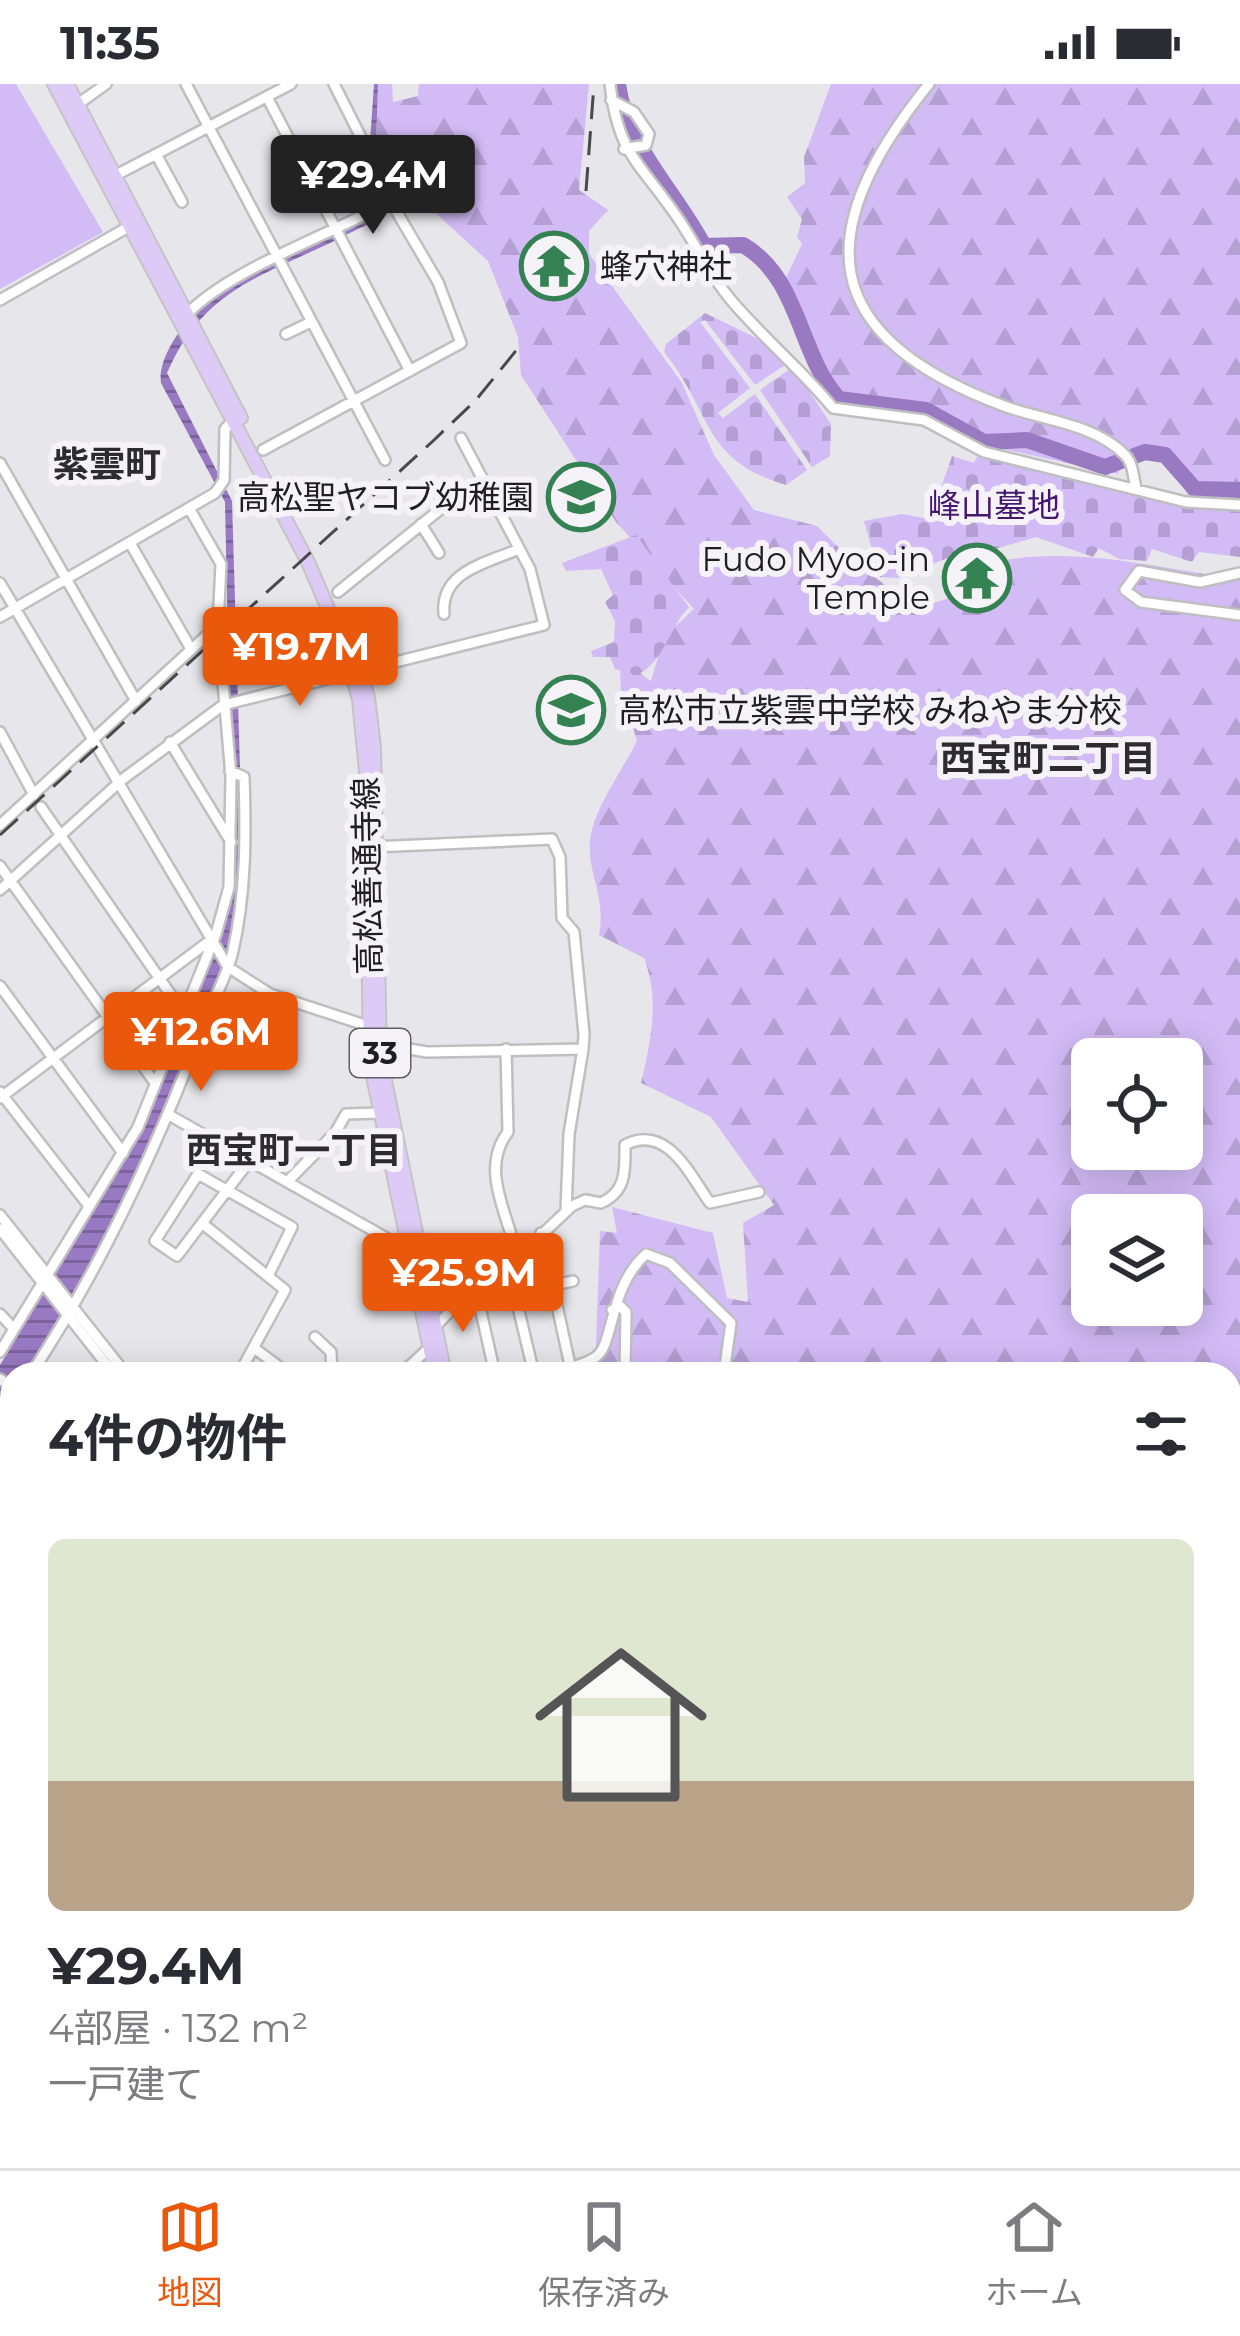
<!DOCTYPE html>
<html lang="ja">
<head>
<meta charset="utf-8">
<style>
	:root { --surface:#fff; --page:#f7f7f7; --text:#2b2b33; --muted:#7c7c81; --line:#e1e1e2; --accent:#ea580c }
	body { margin:0; font-family:Montserrat,"Noto Sans JP",sans-serif; background:var(--page); color:var(--text); height:100vh; display:flex; flex-direction:column; font-size:45px; white-space:nowrap }
	* { box-sizing:border-box; margin:0 }
	p { font-size:39px; color:var(--muted) }
	.icon { flex:none; width:66px; height:66px; fill:none; stroke:currentColor; stroke-width:2; stroke-linecap:round; stroke-linejoin:round }
	.map { position:relative; flex:1; overflow:hidden }
	.sheet { position:absolute; left:0px; top:1278px; width:1242px; height:807px; display:flex; flex-direction:column; background:var(--surface); border-radius:36px 36px 0 0; box-shadow:0 6px 30px #0003 }
	.sheet>* { flex:none }
	.buttons { position:absolute; left:1071px; top:954px; display:grid; gap:24px }
	.buttons a { display:grid; place-items:center; width:132px; height:132px; border-radius:18px; background:var(--surface); box-shadow:0 6px 30px #0003; font-size:60px }
	.price { position:absolute; translate:-50% -102px; padding:0 27px; border-radius:12px; background:var(--accent); color:#fff; font-size:39px; line-height:78px; filter:drop-shadow(0 3px 6px #0008) }
	.price::after { content:''; position:absolute; left:50%; top:72px; width:36px; height:27px; margin-left:-18px; background:inherit; clip-path:polygon(0 0,100% 0,50% 100%) }
	.price.selected { background:#222; color:#fff }
	ul { padding:0; list-style:none }
	li { display:grid; align-content:center; gap:24px; height:636px; padding:0 48px }
	li span { display:grid; place-items:center; height:372px; border-radius:18px; color:#555 }
	li>.icon { margin-inline-start:auto }
	span .icon { width:216px; height:216px; fill:#fffc; stroke-width:1 }
	li b { font-size:51px }
	h2 { display:flex; justify-content:space-between; align-items:center; height:144px; padding:0 48px; font-size:51px }
	.status { display:flex; justify-content:space-between; align-items:center; height:84px; padding:0 60px; background:var(--surface); direction:ltr }
	.status svg { height:33px; fill:currentColor }
	.tab-bar { display:flex; justify-content:space-around; align-items:center; height:168px; border-top:3px solid var(--line); background:var(--surface); font-size:33px; color:var(--muted) }
	.tab-bar a { display:grid; justify-items:center; gap:6px }
	.tab-bar .selected { color:var(--accent) }
	.map>svg:first-child { display:block }
	.forest { fill:url(#forest-firs); fill-rule:evenodd }
	.cemetery { fill:url(#cemetery-stones) }
	.pitch { fill:#d3bbf6 }
	.water { fill:url(#water-rules) }
	.lines { fill:none; stroke-linecap:round; stroke-linejoin:round }
	.river { stroke:#9879c2; stroke-width:16 }
	.minor-casing { stroke:#bfbec1; stroke-width:14 }
	.major-casing { stroke:#c5c4c5; stroke-width:16 }
	.minor { stroke:#fff; stroke-width:9 }
	.major { stroke:#ddcaf7; stroke-width:12 }
	.rail { stroke:#49484b; stroke-width:3; stroke-dasharray:24 12; stroke-linecap:butt }
	.labels { text-anchor:middle; dominant-baseline:central; stroke-width:12; stroke-linejoin:round; paint-order:stroke }
	.shield { fill:#f5f3f7; stroke:#5f5e60; stroke-width:3 }
	.shield-label { font-size:30px; font-weight:bold; fill:#1f1e20 }
	.poi-label { font-size:33px; fill:#1f1e20; stroke:#f5f3f7; text-anchor:start }
	.park-label { font-size:33px; fill:#45176f; stroke:#f5f3f7 }
	.street-label { font-size:33px; fill:#1f1e20; stroke:#f5f3f7 }
	.neighbourhood-label { font-size:36px; font-weight:bold; fill:#2c2b2e; stroke:#f5f3f7 }
</style>
</head>
<body>
<div class="status"><b>11:35</b><svg viewBox="0 0 49 12"><path d="M0 12V9h3v3zM5 12V6h3v6zM10 12V3h3v9zM15 12V0h3v12zM26 1h20v11H26zM47 4h2v5h-2z"/></svg></div>
<div class="map">
<svg width="1240" height="2084" viewBox="0 0 1240 2084">
	<defs>
		<pattern id="forest-firs" width="22" height="20" patternUnits="userSpaceOnUse" patternTransform="scale(3)"><rect width="22" height="20" fill="#d3bbf6"/><path d="M5 1l3.5 6h-7zM16 11l3.5 6h-7z" fill="#b5a0d3"/></pattern>
		<pattern id="cemetery-stones" width="16" height="16" patternUnits="userSpaceOnUse" patternTransform="scale(3)"><rect width="16" height="16" fill="#d3bbf6"/><path d="M2 7V4a2 2 0 0 1 4 0v3zM10 15v-3a2 2 0 0 1 4 0v3z" fill="#b5a0d3"/></pattern>
		<pattern id="water-rules" width="6" height="5" patternUnits="userSpaceOnUse" patternTransform="scale(3)"><rect width="6" height="5" fill="#9879c2"/><path d="M0 2.5h6" fill="none" stroke="#7b639d"/></pattern>
	</defs>
	<rect width="100%" height="100%" fill="#e7e6ea"/>
	<path class="forest" d="M378 0H392L393 18 418 12 419 0H589L579 106 608 126 589 147V170L682 299 714 371 754 426 817 442 853 478 918 524 987 502V480C1069 459 1158 485 1240 495V2084H1182L1179 2073H1230V1290H595L600 1147 617 1149 612 1123 713 1149 727 1214 748 1218 743 1139 774 1121 711 1033 641 999C651 957 660 915 644 874L599 851C607 809 584 786 591 750 597 720 623 685 637 657L621 606 619 563 631 583 651 597 664 553 694 525 616 438 521 291 518 253 488 177 432 126 399 86 389 89 376 60ZM1092 975H1182V1065H1092ZM1092 1131H1182V1221H1092Z
		M831 0H1240V416L1188 412 1166 370 1125 364 1118 390 976 359 925 327 862 324 830 310 785 196 802 160 797 153 802 135 787 113 805 99 804 73Z"/>
	<path class="cemetery" d="M705 229 773 262 788 279 755 301 705 236 700 238 750 304 718 329 723 334 755 310 807 386 786 401C701 376 712 327 664 268L666 260Z
		M793 283 831 340 830 372 812 383 760 306Z
		M978 371 1193 425 1240 423V473L1199 468 1192 478 1152 465 1147 477 1119 475 1099 464 1093 473 1036 453 982 469 968 466 897 494 880 493 864 437 902 430 930 435 952 372 974 379Z
		M636 451 689 523C668 545 666 575 638 591L615 585 610 573H593L591 567 614 558 615 537 605 518 613 511 601 485 566 487 562 479Z"/>
	<path class="pitch" d="M0 0H16L103 148 0 205Z"/>
	<path class="water" d="M374 0H378L376 60 397 107 392 125C378 137 359 144 342 153 265 192 205 202 167 289L232 417 243 782 229 870 151 1063 42 1269 26 1290H12V1311L0 1329V1281L145 1040 219 855 233 805 225 418 161 299C156 266 205 210 234 196 285 171 339 154 387 123L392 105 370 58Z"/>
	<g class="lines">
		<path class="river" d="M618 0C626 62 676 108 704 162L743 161C801 195 798 271 839 315L926 326 984 358 1027 356 1105 383 1145 368 1165 371 1195 405 1240 406"/>
		<defs>
			<path id="minor" d="M186 0 385 376
				M610 0C618 69 638 77 675 130 695 158 708 189 731 216 763 254 801 285 833 324L924 336 984 368 1186 418 1240 421
				M929 0C810 147 815 252 1004 322 1042 336 1094 340 1124 370 1133 378 1133 392 1136 404
				M267 13 410 287
				M611 16 634 28 649 50 646 61 624 65
				M78 20 106 0
				M156 70 182 118
				M116 91 291 0
				M0 216 130 142
				M187 230C231 185 325 153 383 121L386 103 334 0
				M286 250 311 238
				M263 366 461 259 438 198 388 113
				M0 379 136 617
				M421 440 439 469
				M130 459 191 565
				M1240 489 1200 498 1139 487 1125 506 1141 518 1240 531
				M0 499 228 883 270 910 368 942
				M338 508 448 419 485 399
				M444 530C440 487 487 479 519 465
				M0 533 215 409 224 396 225 345 236 334
				M0 648 34 711
				M170 658 231 758
				M41 723 182 927
				M0 741 218 541
				M373 763 552 755 560 773 562 834 574 848 584 950 583 965 427 968 379 960
				M0 782 155 999
				M0 806 123 695 223 621 544 541 530 485 461 354
				M0 902 123 1069
				M0 1008 89 1122
				M0 1014 212 855
				M169 1031 450 1190 486 1203 572 1122 585 1116 601 1119C627 1107 625 1086 625 1061 667 1039 690 1091 710 1119L759 1108
				M250 1076 177 1172 155 1157 198 1090 292 1143 269 1190
				M288 1097 335 1049 346 1030 380 1029
				M566 1127 569 1050 583 965
				M0 1131 126 1290
				M203 1140 285 1206 239 1290
				M0 1145 114 1290
				M541 1149 570 1281
				M508 1181 534 1290
				M475 1201 495 1290
				M516 1209 573 1197
				M612 1226 620 1222 626 1228 625 1290
				M0 1230 14 1245
				M435 1243 514 1161C505 1125 481 1083 508 1048L506 965
				M315 1253 331 1268 332 1290
				M254 1264 289 1290
				M0 1268 138 1043 216 850 229 803 231 692 218 541 221 480 189 424
				M31 1290C102 1182 157 1064 202 944 212 918 227 893 233 867 246 809 246 752 244 693L230 687
				M401 1290 429 1264
				M532 1290C551 1286 583 1284 597 1272 614 1259 609 1203 646 1170L670 1179 731 1239 724 1290
				M0 1295 12 1303
				M0 1438 12 1424
				M0 1533 12 1522
				M0 1588 12 1600
				M1230 1644 1240 1643
				M1230 1823 1240 1825
				M1230 1837 1240 1831
				M0 1863 12 1877
				M0 1879 12 1894
				M1230 1960 1240 1957
				M1230 1969 1240 1971
				M160 2073 170 2084
				M174 2073 184 2084
				M437 2073 459 2084
				M489 2073 496 2084
				M570 2073 579 2084
				M0 2074 12 2065
				M116 2084 125 2073
				M268 2084 277 2073
				M403 2084 410 2073
				M1227 2084 1240 2075"/>
			<path id="major" d="M54 0 308 478 345 564 359 616 366 687 370 978 435 1290
				M67 0 241 334
				M346 540 368 613 374 663 380 972 445 1290
				M843 2073 860 2084
				M861 2073 878 2084"/>
		</defs>
		<use href="#minor" class="minor-casing"/>
		<use href="#major" class="major-casing"/>
		<use href="#minor" class="minor"/>
		<use href="#major" class="major"/>
		<path class="rail" d="M586 107 594 0
			M0 751 433 357 476 316 523 258
			M0 1365 12 1372
			M0 1387 12 1394
			M514 2073 523 2084
			M730 2073 734 2084"/>
	</g>
	<defs>
		<symbol id="temple-ring" viewBox="-11 -11 22 22"><circle r="9.5" fill="#f5f3f7" stroke="#348151" stroke-width="1.5"/><path d="M0-6L5-2H3V0L6.5 2.5H4V6H1.5V3h-3V6H-4V2.5H-6.5L-3 0V-2H-5Z" fill="#348151"/></symbol>
		<symbol id="school-ring" viewBox="-11 -11 22 22"><circle r="9.5" fill="#f5f3f7" stroke="#348151" stroke-width="1.5"/><path d="M0-5L7-2L0 1L-7-2ZM-4 1L0 2.5L4 1V4Q0 6-4 4Z" fill="#348151"/></symbol>
	</defs>
	<g fill-rule="evenodd">
		<use href="#temple-ring" x="516" y="144" width="76" height="76"/>
		<use href="#school-ring" x="543" y="375" width="76" height="76"/>
		<use href="#temple-ring" x="939" y="456" width="76" height="76"/>
		<use href="#school-ring" x="533" y="588" width="76" height="76"/>
	</g>
	<g class="labels">
		<rect class="shield" x="350" y="945" width="60" height="48" rx="9"/>
		<g class="shield-label">
			<text x="380" y="969">33</text>
		</g>
		<g class="poi-label">
			<text x="600" y="182">蜂穴神社</text>
			<text x="534" y="413" text-anchor="end">高松聖ヤコブ幼稚園</text>
			<text x="930" y="475" text-anchor="end">Fudo Myoo-in<tspan x="930" dy="38">Temple</tspan></text>
			<text x="618" y="626">高松市立紫雲中学校 みねやま分校</text>
		</g>
		<g class="park-label">
			<text x="994" y="421">峰山墓地</text>
		</g>
		<g class="street-label">
			<text transform="translate(367 792) rotate(-91)">高松善通寺線</text>
		</g>
		<g class="neighbourhood-label">
			<text x="107" y="380">紫雲町</text>
			<text x="1048" y="674">西宝町二丁目</text>
			<text x="294" y="1066">西宝町一丁目</text>
		</g>
	</g>
</svg>
<div class="buttons">
<a><svg class="icon" aria-label="locate" viewBox="0 0 24 24"><circle cx="12" cy="12" r="6"/><path d="M12 2v4M12 18v4M2 12h4M18 12h4"/></svg></a>
<a><svg class="icon" aria-label="layers" viewBox="0 0 24 24"><path d="M12 4l9 5-9 5-9-5zM3 14l9 5 9-5"/></svg></a>
</div>
<b class="price selected" style="left:373px;top:153px">¥29.4M</b>
<b class="price" style="left:300px;top:625px">¥19.7M</b>
<b class="price" style="left:201px;top:1010px">¥12.6M</b>
<b class="price" style="left:463px;top:1251px">¥25.9M</b>
<section class="sheet">
<h2>4件の物件<svg class="icon" aria-label="filters" viewBox="0 0 24 24"><path d="M4 7h16M4 17h16"/><circle cx="9" cy="7" r="2"/><circle cx="15" cy="17" r="2"/></svg></h2>
<ul>
<li><span style="background:linear-gradient(#dfe7d0 65%,#b9a48a 0)"><svg class="icon" aria-label="home" viewBox="0 0 24 24"><path d="M3 11l9-7 9 7M6 9v11h12V9"/></svg></span><div><b>¥29.4M</b><p>4部屋 · 132 m²</p><p>一戸建て</p></div></li>
</ul>
</section>
</div>
<nav class="tab-bar">
<a class="selected"><svg class="icon" aria-label="map" viewBox="0 0 24 24"><path d="M3 6l6-2 6 2 6-2v14l-6 2-6-2-6 2zM9 4v14M15 6v14"/></svg>地図</a>
<a><svg class="icon" aria-label="saved" viewBox="0 0 24 24"><path d="M7 4h10v16l-5-4-5 4z"/></svg>保存済み</a>
<a><svg class="icon" aria-label="home" viewBox="0 0 24 24"><path d="M3 11l9-7 9 7M6 9v11h12V9"/></svg>ホーム</a>
</nav>
</body>
</html>
